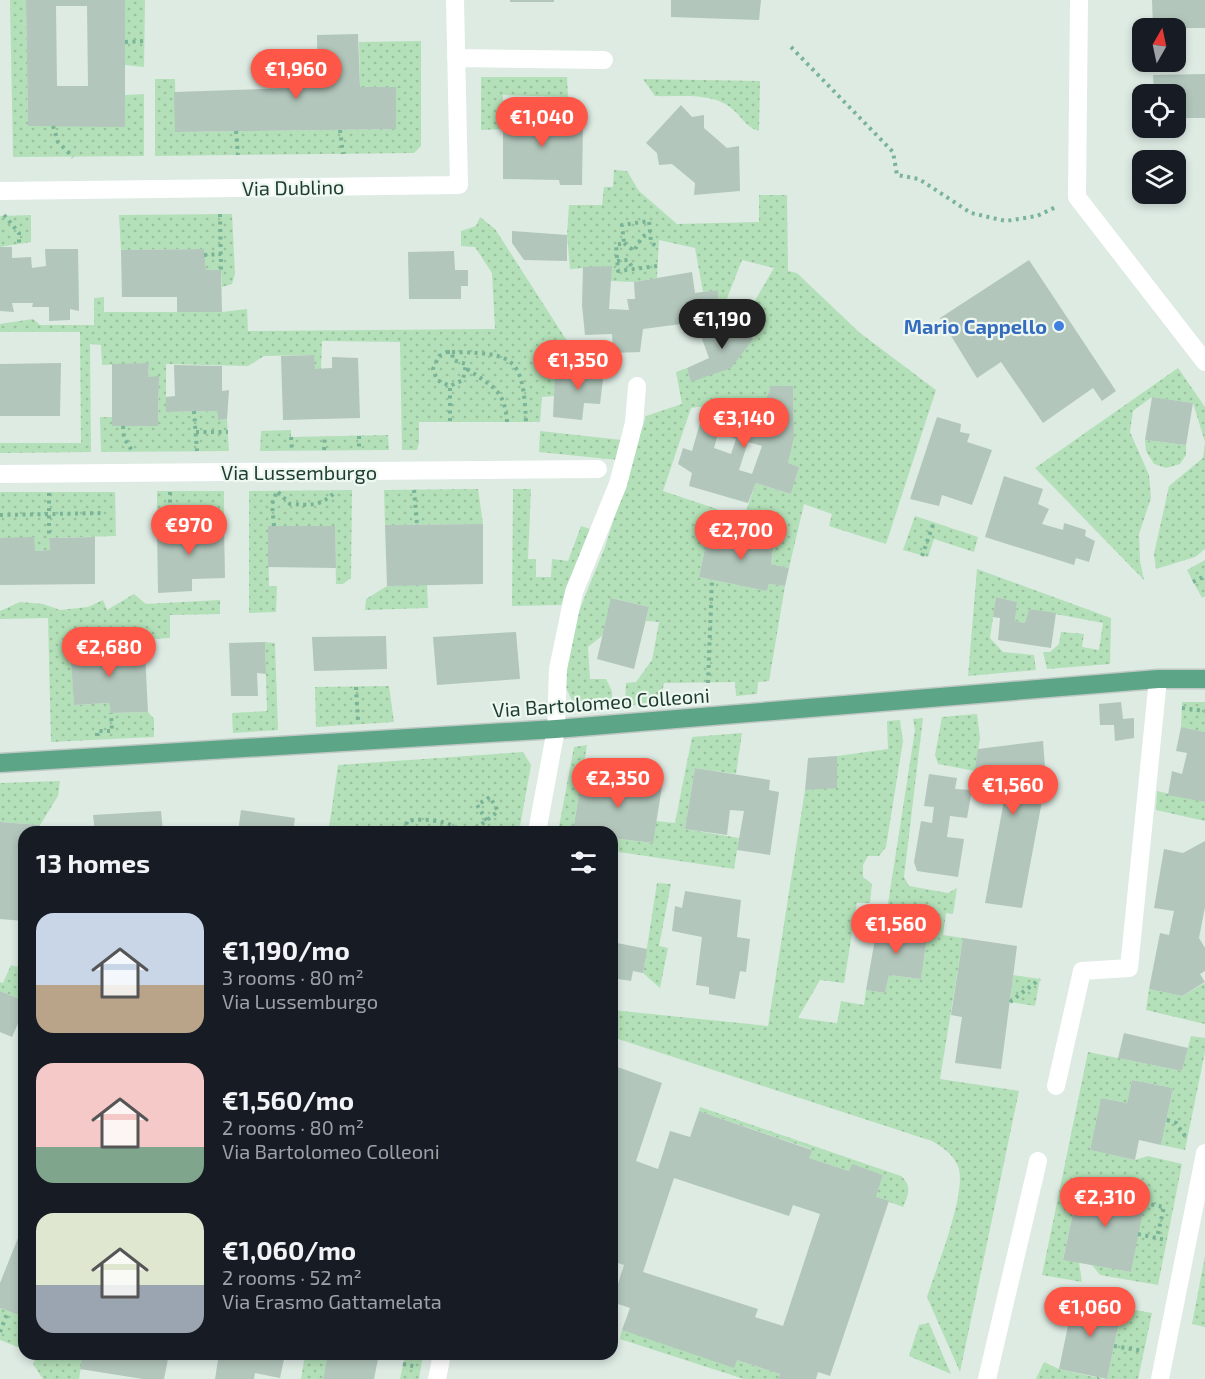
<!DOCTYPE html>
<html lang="en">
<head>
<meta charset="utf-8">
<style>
	:root { --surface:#171b24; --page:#20242c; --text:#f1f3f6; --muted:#9ea1a6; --accent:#ff5747 }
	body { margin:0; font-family:"Exo 2",sans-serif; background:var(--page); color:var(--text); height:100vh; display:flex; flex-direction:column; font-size:22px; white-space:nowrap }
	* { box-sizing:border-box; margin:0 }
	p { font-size:20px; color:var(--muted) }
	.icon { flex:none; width:33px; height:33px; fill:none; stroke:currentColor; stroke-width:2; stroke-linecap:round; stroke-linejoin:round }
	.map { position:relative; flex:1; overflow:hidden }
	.details { position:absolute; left:18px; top:826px; width:600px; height:534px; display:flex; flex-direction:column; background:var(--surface); border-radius:18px; box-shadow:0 3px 9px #0003 }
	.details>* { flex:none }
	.needle { width:39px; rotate:9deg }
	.fabs { position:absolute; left:1132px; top:18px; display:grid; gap:12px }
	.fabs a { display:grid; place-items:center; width:54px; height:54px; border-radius:12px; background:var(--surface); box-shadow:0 3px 9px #0003; font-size:30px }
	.price { position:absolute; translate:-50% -51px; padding:0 14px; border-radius:21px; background:var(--accent); color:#fff; font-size:20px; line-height:39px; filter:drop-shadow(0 2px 3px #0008) }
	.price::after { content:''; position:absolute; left:50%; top:36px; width:18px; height:14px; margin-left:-9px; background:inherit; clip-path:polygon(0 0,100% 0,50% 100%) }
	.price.active { background:#222; color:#fff }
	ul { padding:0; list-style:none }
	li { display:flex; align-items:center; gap:18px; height:150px; padding:0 18px }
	li span { display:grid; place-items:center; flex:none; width:168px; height:120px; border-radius:18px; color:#555 }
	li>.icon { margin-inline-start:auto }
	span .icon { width:72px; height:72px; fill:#fffc; stroke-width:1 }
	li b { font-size:26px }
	h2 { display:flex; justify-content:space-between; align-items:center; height:72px; padding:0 18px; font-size:26px }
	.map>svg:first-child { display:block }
	.grass { fill:url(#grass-dots) }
	.pitch { fill:#b3e0b8 }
	.building { fill:#b2c6bb; fill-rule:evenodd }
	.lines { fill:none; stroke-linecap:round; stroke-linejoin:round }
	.major-casing { stroke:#c0c8c5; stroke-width:21 }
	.path { stroke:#79b398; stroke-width:4; stroke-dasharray:3 4.5; stroke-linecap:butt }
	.minor { stroke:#fff; stroke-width:18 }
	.major { stroke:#5ca687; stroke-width:18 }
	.shop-dot { fill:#3f7fe0; stroke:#eef8f1; stroke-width:2 }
	.labels { text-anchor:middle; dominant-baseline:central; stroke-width:4.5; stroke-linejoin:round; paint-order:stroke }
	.street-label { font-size:20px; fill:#1d3c2f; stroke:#eef8f1 }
	.shop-label { font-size:20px; font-weight:bold; fill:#366cbe; stroke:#eef8f1; text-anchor:end }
</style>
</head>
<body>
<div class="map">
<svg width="1205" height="1379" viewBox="0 0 1205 1379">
	<defs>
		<pattern id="grass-dots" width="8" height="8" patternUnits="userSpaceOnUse" patternTransform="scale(1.5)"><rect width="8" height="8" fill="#b3e0b8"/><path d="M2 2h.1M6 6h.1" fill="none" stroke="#9ac19e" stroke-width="1.8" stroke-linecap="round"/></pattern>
	</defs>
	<rect width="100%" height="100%" fill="#ddebe3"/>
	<path class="grass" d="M10 0H26L28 125 53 126 125 95 144 94V156L13 157Z
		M125 0H145L144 67 125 65Z
		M421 41V146L414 153 155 156V79H175L176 132 396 129V87H360L359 42Z
		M481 77H567L568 97 503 95V129L481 130Z
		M643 79 760 81 759 131C745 127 741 115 730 107 710 92 680 97 655 96Z
		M614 170 627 171 639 191 677 224 759 222V195H787L788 271 797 273 860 333 936 390 886 544 829 526 832 514 804 504 789 568 771 564 777 528 744 517 756 483 791 494 799 467 788 463 794 438 793 386H771L765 402 772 404 768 416C745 406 716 404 691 408L663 491 717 509 709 529 699 577 767 591 769 584 785 586 769 681 758 682 757 694 736 696 735 682 664 683 660 703 625 706 626 683 636 682 652 660 659 622 646 621 649 607 612 598 603 635 588 647 590 679H606L612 691V707L577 710 564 684 567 663 579 611 605 547 646 416 682 404 676 372 687 368 691 381 753 339 765 321 750 309 774 268 742 260 719 319 718 290 703 292 695 248 659 240 657 278 634 282 611 281V266L570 269 567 235 569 205H602L604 187H613Z
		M232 214 235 274 232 284 222 287 221 270H206L204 249 121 250 119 215Z
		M31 215V242L0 247V216Z
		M480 217 495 229 569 344 556 349 554 396 542 397 540 422H419V443L417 450H402L400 342 322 341 321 369H315L313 355 264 356 248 366 166 364V412L217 411 218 420 227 419 229 451 101 452 100 417H112V426H158L159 377H148L149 363 102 365 101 345 90 344 91 452 0 453V443H81L80 332H0V324L33 319 40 325H94V298L104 297V312H222L247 309 248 331 495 329 492 273 475 247 461 246V231L476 226Z
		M1178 368 1205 407V549L1195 557 1156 569 1154 554 1169 486 1203 458 1205 442 1193 403 1152 397 1133 411 1130 432 1149 475 1151 498 1139 534 1140 561 1144 580 1035 468Z
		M291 430V437L388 435 389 450 260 451 261 431Z
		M540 431 622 440 618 460 539 452Z
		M1145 440 1186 445V455L1180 464 1166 468 1154 464 1146 451Z
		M478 489 483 524 385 525 384 490Z
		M513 489H531L528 559H536V577H551L552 559 568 561 581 526 590 529 561 605 512 606Z
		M352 490 351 578 343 584H336L335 526H268L269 586H277L276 612 249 613V491Z
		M157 491H224V526L157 527Z
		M0 492H115L116 536 49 538 50 550 35 551 0 538Z
		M915 516 978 537 974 552 934 539 928 557 903 550Z
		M1205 560V596L1202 598 1187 570Z
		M977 569 1111 618 1110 664 1047 669 1043 652H1050L1059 644 1061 632 1084 634 1082 647 1099 650 1103 623 1029 609 1025 623 1015 621 1017 602 996 597 990 638 1003 652 1034 655 1036 670 968 676Z
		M427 584 428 608 365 610 366 599 387 586Z
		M134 594 146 604 220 600V614L170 615V638L71 643 74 705 109 703 111 713 148 712 154 719V737L51 742 48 618 0 619V611L20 602 43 604 60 610 88 607 103 600 107 610Z
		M265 642 275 643 278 730 233 733 232 713 267 711Z
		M389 686 394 722 316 727 315 687Z
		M1182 702H1205V732L1181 727Z
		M977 714 980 738 975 771 938 764 935 755 942 717Z
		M923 718 904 877 909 886 948 893 957 888 953 914 946 913 943 935 963 938 940 1079 1019 1091 960 1372 927 1297C936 1269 968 1191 958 1166 952 1153 943 1148 932 1141L612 1037V1010L768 1026 805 790 837 787V756L888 749 887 721 900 720 903 741 886 847 879 856H868L863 865V877L872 884 870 903H857L844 983 820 980 798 1018 837 1023 841 1001 864 1005 866 990 885 993 889 975 921 979 928 930 885 923 915 730 913 719Z
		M742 733 736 774 695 768 685 829 739 838 734 869 612 851V838L652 843 656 821 675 823 692 737Z
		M587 745 573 830 584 832H558L574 747Z
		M523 752 531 765 519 832H387L330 821 338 765Z
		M60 781 58 796 40 825 0 822V783Z
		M1157 791 1205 802V821L1156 810Z
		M657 883 671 884 659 946 668 948 660 988 643 973Z
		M24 947V1001L0 991V982L3 983 11 965 17 967Z
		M1013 975 1040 979 1035 1006 1010 1002Z
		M1205 983V1024L1146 1010 1149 989 1182 996Z
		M1191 1036 1205 1038V1052L1185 1150 1161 1145 1173 1088 1132 1080 1127 1103 1101 1098 1090 1150 1135 1160 1148 1156 1182 1164 1158 1285 1100 1275 1092 1265 1131 1272 1145 1196 1079 1184 1063 1259 1079 1262 1082 1282 1042 1275 1088 1052 1182 1071Z
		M700 1107 901 1176C912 1186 909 1194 903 1207L876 1197 883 1175 852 1165 849 1171 809 1158 811 1149 699 1111Z
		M1205 1256V1327L1192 1324Z
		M0 1308 24 1317 23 1349 0 1340Z
		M1122 1308 1152 1313 1138 1379H1107Z
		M929 1323 951 1374 909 1356 919 1325Z
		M622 1330 737 1360 780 1374 778 1379H744L620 1339Z
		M37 1355H83L79 1379H43L33 1364Z
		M305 1355H328L323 1379H301Z
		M405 1355H423L419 1379H400Z
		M1044 1362 1059 1369 1103 1379H1036Z"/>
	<path class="pitch" d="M330 821 388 832H328Z"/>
	<path class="building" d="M26 0H125V127L28 126ZM56 6H87L88 86H57Z
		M510 0H554V2H510Z
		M671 0H761L759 20 671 17Z
		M1152 0H1205V28H1153Z
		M358 34 360 87H396V129L175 132 174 92 318 87 317 35Z
		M1205 74V118H1183V113H1176V94H1154L1153 75Z
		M681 105 692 117 704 115V128L727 148 739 146 740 191 694 195 695 183 672 164 659 165 657 153 646 143Z
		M503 110H544V122H583L582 185H560L559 180 503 179Z
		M512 231 567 235V261L524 260 512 243Z
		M0 247H12V258L31 257 32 268 46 266 45 249H78L79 311 70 309V320L49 321V307H32L33 303H12L14 312 0 311Z
		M204 249 206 270H221L222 312H177V297H122L121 250Z
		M454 251 455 270H468V286H461V299H409L408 252Z
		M1029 260 1116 391 1102 401 1093 388 1043 423 1001 362 977 378 940 318Z
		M612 266 609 309 629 310 627 299H635L634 282 692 272 695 293 718 290 719 319 643 329 640 352 613 353 612 334 585 335 582 305 583 267Z
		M744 320 753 339 731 368 691 382 687 368 709 358 701 336Z
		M314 355 315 369 332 368V357L358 358 360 418 283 420 281 356Z
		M585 361 605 362 600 404 584 403 582 420 553 417 555 373 583 376Z
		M61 363 60 416H0V364Z
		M149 363 148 377 159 376 158 426H112V364Z
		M174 365 222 366V391L229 390 227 419 218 420 217 411 166 412V397L175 396Z
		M771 386H793L794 438 788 463 799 467 791 494 756 483 748 503 689 486 692 473 678 464 683 448 692 451 705 406 754 410 768 416 772 404 765 402ZM718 433 736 439 731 454 714 448ZM748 442 762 446 752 474 739 470Z
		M1152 397 1193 403 1186 445 1145 440Z
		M937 417 961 424 960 432 970 434 967 442 992 450 972 505 942 495 939 506 910 499Z
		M1004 476 1043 489 1038 504 1049 509 1042 524 1063 530 1064 523 1086 530 1085 536 1095 541 1089 562 1076 558 1074 565 985 537Z
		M483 524V584L387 586 385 525Z
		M192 526H224L225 578 192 579V591L158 593 157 527Z
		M268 526H335L336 568 268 567Z
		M709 529 774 542 771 564 789 568 785 586 769 584 767 591 699 577Z
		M34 537 35 551 50 550 49 538 95 537V584L0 585V538Z
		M996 597 1017 602 1015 621 1025 623 1029 609 1056 613 1051 648 998 640 1000 618 993 617Z
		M611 598 649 607 634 669 597 659Z
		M516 632 520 679 437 685 433 637Z
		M386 636 387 669 314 671 312 637Z
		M112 642V654L145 653 148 712 111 713 109 703 74 705 70 643Z
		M265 642 266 674 257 673 258 696H231L229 643Z
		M1121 702 1123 719 1134 718V738L1115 741 1114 725H1100L1099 704Z
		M1181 727 1205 732V802L1168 795 1172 771 1182 774 1187 753 1176 751Z
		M1043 741 1045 767 1036 769 1042 801 1022 908 985 903 1003 806 1000 780 973 782 978 749Z
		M837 756V788L805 790 808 758Z
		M695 768 770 780 769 790 779 792 770 855 737 850 744 811 730 810 727 835 685 829Z
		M929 774 957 778 955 789 972 790 967 818 950 816 947 837 964 839 958 877 917 871 914 862 921 821 932 823 934 807 924 806Z
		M582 775 616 780 613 793 621 794 623 780 662 786 653 843 612 838V832L573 831Z
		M241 810 295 818 293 832H238Z
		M161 811 163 832H95L93 815Z
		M0 822 40 825 39 832H24V921L0 919Z
		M1205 841V907L1199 938 1205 948V971L1200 974 1205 982 1182 996 1149 989 1160 933 1169 935 1174 911 1154 908 1164 849 1183 853Z
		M685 891 741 900 737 937 750 939 746 972 740 971 735 999 709 994V987L696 985 702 937 672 931 675 906 682 908Z
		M878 922 928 930 921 979 889 975 885 993 866 990Z
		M963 938 1017 946 1001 1069 955 1063 962 1017 951 1015Z
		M612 942 647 949 643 973 633 971 631 981 612 978Z
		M0 991 24 1001V1010L12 1037 0 1032Z
		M1124 1033 1188 1048 1182 1071 1118 1058Z
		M612 1065 662 1083 636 1161 658 1169 670 1131 690 1137 699 1111 812 1150 809 1158 849 1171 852 1164 883 1175 876 1197 889 1201 830 1376 818 1372 816 1379H778L780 1374 737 1360 734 1368 622 1330 630 1308 612 1302 624 1265 612 1261ZM674 1178 789 1216 793 1205 820 1214 783 1326 755 1317 758 1309 643 1272Z
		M1132 1080 1173 1088 1161 1145 1139 1140 1135 1160 1090 1150 1101 1098 1127 1103Z
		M1079 1184 1146 1196 1131 1272 1063 1260Z
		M24 1223V1317L0 1308V1283Z
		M1074 1297 1122 1308 1107 1379 1059 1369Z
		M83 1354H169L164 1379H143L80 1369Z
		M219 1354H285L280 1378 255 1373 254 1379H215Z
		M328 1354H379L374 1379H323Z"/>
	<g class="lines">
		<defs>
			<path id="major" d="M0 763 556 729 1158 679H1205"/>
		</defs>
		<use href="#major" class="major-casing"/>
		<path class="path" d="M125 42 145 41
			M791 47 893 152 897 175 919 179 971 213 1006 221 1037 216 1058 206
			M53 126 58 142 73 157
			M340 130 343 154
			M236 131 238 155
			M220 214 221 270
			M4 215 19 233V246
			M624 243 634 251 642 237 650 232
			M204 255 221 254
			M617 261 628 260 633 269
			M657 266 618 271 616 245 624 243 622 225 649 221 651 242 658 248
			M447 352H452L453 360 466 364 463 380 450 386 437 380 433 369 439 356Z
			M452 352C516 353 523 358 526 422
			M467 369C492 386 505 390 507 422
			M194 411 197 451
			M450 421V386
			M123 426 124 438 133 452
			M196 432H228
			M359 436V450
			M291 437 292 450
			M324 450 325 436
			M414 490 417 524
			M170 492V527
			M49 493V538
			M0 515 104 513
			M274 526 272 504 277 491 290 504C309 505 321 507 335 492
			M922 556 934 522
			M1193 582 1205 576
			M708 683 712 579
			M356 687 358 721
			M1182 708 1205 711
			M97 736V731H112L111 713
			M405 832 407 821C423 818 450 820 462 832
			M469 832C480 826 489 819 498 811L490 797 477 805 487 821
			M1010 1002 1040 979
			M1167 1120 1176 1123 1187 1139
			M1144 1203 1164 1207 1157 1238
			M1138 1234 1166 1240
			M0 1332 8 1311
			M1114 1346 1143 1351
			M403 1364 417 1367
			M1098 1379 1099 1378"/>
		<path class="minor" d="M1079 0 1077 197 1205 362
			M456 58 604 60
			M0 191 459 185 455 0
			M0 474 598 469
			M537 832 556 729 558 669 574 592 618 484 634 423 637 386
			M1056 1086 1082 971 1129 968 1158 679
			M437 1379 442 1354
			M987 1379 1038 1161
			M1160 1379 1205 1153"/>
		<use href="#major" class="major"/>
	</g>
	<circle class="shop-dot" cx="1059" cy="326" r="6"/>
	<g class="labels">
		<g class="street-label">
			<text transform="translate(293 187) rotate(-1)">Via Dublino</text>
			<text x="299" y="472">Via Lussemburgo</text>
			<text transform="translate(601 702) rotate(-4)">Via Bartolomeo Colleoni</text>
		</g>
		<g class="shop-label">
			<text x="1047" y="326">Mario Cappello</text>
		</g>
	</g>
</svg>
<div class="fabs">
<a><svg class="needle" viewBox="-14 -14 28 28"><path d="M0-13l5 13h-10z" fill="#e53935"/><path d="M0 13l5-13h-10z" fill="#9ea1a6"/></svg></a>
<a><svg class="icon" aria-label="locate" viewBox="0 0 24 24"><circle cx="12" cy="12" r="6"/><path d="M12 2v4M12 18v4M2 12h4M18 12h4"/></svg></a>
<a><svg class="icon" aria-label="layers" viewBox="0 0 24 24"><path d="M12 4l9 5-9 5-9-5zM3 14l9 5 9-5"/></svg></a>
</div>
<b class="price" style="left:296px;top:100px">€1,960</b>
<b class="price" style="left:542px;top:148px">€1,040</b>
<b class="price active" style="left:722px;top:350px">€1,190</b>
<b class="price" style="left:578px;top:391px">€1,350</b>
<b class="price" style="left:744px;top:449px">€3,140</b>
<b class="price" style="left:189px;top:556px">€970</b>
<b class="price" style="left:741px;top:561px">€2,700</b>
<b class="price" style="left:109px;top:678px">€2,680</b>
<b class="price" style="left:618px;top:809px">€2,350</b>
<b class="price" style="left:1013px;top:816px">€1,560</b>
<b class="price" style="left:896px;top:955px">€1,560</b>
<b class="price" style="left:1105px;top:1228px">€2,310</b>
<b class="price" style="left:1090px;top:1338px">€1,060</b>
<section class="details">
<h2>13 homes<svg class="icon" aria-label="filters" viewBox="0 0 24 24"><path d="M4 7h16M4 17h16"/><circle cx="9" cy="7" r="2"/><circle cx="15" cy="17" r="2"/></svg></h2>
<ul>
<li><span style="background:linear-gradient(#c9d6e8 60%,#b9a48a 0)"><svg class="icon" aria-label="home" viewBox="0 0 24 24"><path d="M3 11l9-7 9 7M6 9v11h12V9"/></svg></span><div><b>€1,190/mo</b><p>3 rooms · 80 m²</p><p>Via Lussemburgo</p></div></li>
<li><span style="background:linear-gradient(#f6c9c9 70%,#7fa58c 0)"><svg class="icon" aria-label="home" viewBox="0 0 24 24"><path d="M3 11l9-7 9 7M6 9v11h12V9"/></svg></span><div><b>€1,560/mo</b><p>2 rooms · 80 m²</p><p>Via Bartolomeo Colleoni</p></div></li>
<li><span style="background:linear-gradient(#dfe7d0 60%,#9aa5b1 0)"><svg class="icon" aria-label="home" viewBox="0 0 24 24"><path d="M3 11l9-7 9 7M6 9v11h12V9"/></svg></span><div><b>€1,060/mo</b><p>2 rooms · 52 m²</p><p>Via Erasmo Gattamelata</p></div></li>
</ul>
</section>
</div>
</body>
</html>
